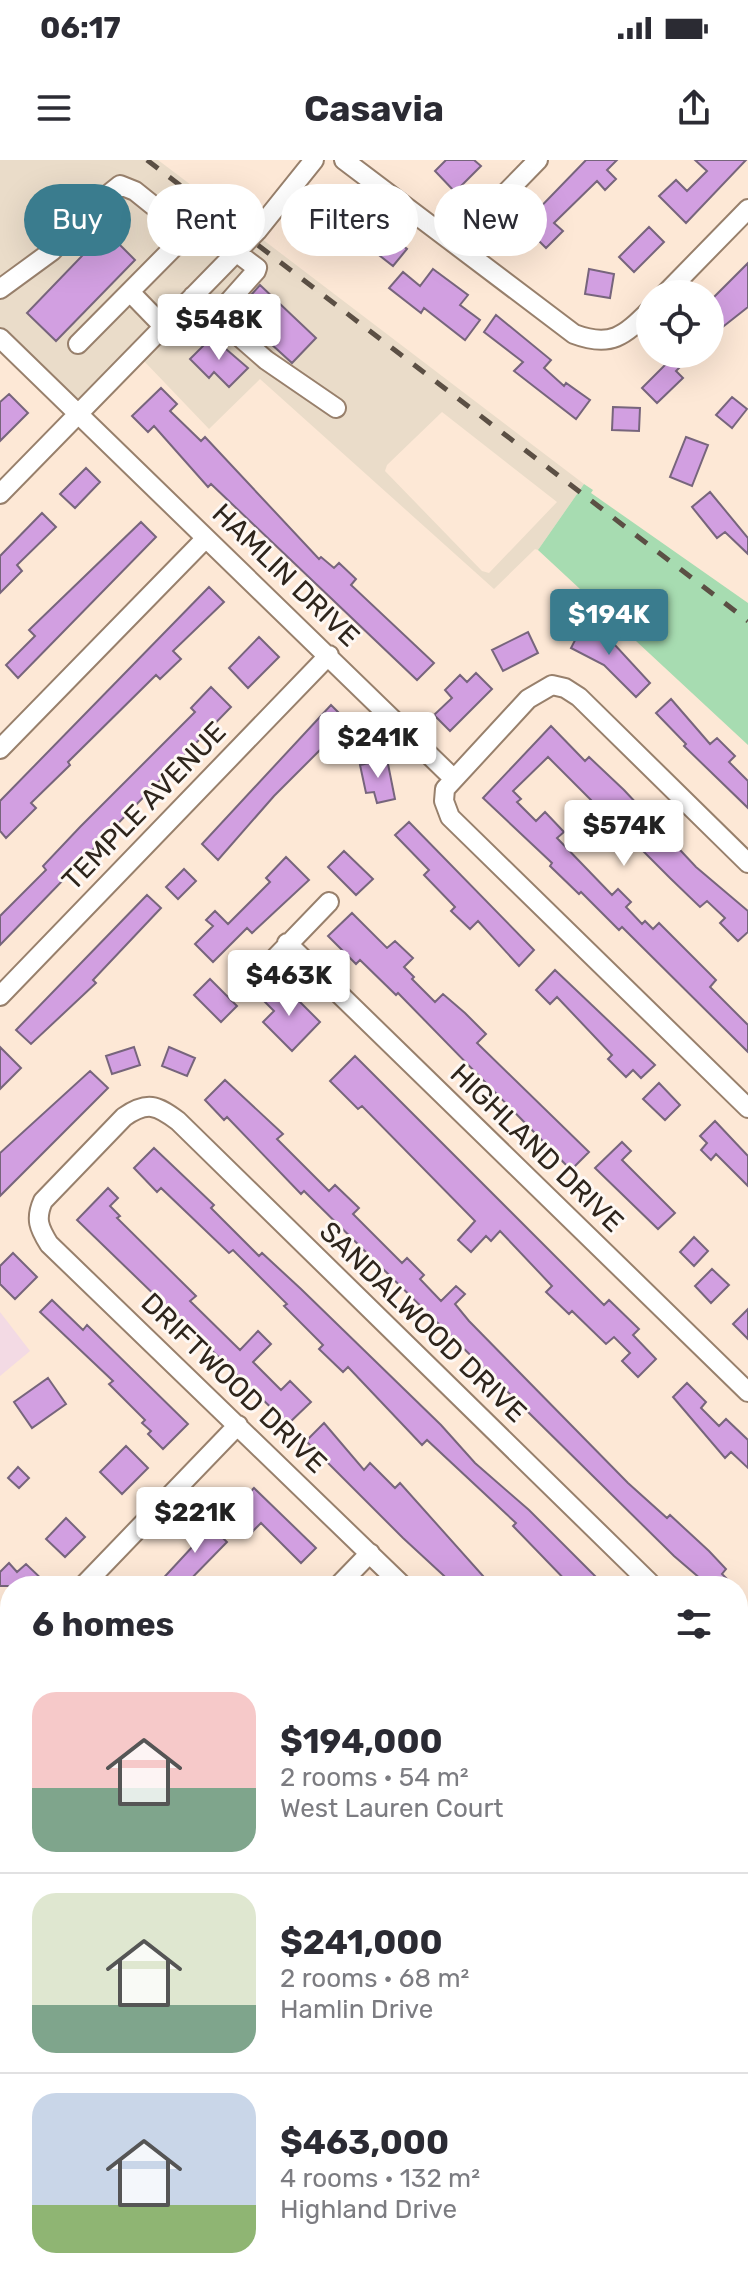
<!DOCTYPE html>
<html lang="en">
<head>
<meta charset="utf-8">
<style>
	:root { --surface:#fff; --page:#f7f7f7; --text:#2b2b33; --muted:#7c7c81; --line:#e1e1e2; --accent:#3a7c8e }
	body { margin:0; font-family:Rubik,sans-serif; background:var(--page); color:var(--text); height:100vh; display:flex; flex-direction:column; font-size:30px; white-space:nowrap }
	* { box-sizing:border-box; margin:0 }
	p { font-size:26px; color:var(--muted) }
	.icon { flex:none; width:44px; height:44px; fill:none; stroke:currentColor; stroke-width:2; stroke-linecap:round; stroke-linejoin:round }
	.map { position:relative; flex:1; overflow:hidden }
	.details { position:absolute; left:0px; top:1416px; width:748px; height:712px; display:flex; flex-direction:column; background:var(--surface); border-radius:32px 32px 0 0; box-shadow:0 8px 32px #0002 }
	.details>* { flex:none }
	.guide { position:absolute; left:24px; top:24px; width:700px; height:72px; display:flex; gap:16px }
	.controls { position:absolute; left:636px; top:120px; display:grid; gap:16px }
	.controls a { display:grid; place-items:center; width:88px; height:88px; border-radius:50%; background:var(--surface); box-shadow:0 8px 32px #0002; font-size:40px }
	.price { position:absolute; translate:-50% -68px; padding:0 18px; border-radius:8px; background:#fff; color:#222; font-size:26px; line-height:52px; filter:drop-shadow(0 2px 4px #0008) }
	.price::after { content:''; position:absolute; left:50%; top:48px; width:24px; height:18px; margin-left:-12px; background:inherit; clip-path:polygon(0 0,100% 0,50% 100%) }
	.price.selected { background:var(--accent); color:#fff }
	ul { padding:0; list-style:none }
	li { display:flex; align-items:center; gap:24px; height:200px; padding:0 32px }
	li+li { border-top:2px solid var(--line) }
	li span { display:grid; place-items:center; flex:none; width:224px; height:160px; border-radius:24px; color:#555 }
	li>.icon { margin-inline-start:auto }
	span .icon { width:96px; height:96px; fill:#fffc; stroke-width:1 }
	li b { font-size:34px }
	h2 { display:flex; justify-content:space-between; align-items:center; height:96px; padding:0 32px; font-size:34px }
	.pill { padding:0 28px; border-radius:36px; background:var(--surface); box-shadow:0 8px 32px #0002; font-size:28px; line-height:72px }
	.pill.selected { background:var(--accent); color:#fff }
	.status { display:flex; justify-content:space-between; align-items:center; height:56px; padding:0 40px; background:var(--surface); direction:ltr }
	.status svg { height:22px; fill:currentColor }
	header { display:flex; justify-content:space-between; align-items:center; height:104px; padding:0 32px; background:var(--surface); font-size:36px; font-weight:700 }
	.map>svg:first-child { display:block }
	.commercial { fill:#f3dae4 }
	.industrial { fill:#eadcc9; fill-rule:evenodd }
	.green { fill:#a7dcb1 }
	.water { fill:#16a3aa }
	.building { fill:#d29fe1; stroke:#77657c; stroke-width:2 }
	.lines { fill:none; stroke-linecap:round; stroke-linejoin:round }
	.minor-casing { stroke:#98806c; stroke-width:22 }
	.minor { stroke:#fff; stroke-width:18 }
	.rail { stroke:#5b4f44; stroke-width:5; stroke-dasharray:14 14; stroke-linecap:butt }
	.labels { text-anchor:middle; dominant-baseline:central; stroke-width:6; stroke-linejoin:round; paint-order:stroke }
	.street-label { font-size:28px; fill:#2e251c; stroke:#fef8f4 }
</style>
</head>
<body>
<div class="status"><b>06:17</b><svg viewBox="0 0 49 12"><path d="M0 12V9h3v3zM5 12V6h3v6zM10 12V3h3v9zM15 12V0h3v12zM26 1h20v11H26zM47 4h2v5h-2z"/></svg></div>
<header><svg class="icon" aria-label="menu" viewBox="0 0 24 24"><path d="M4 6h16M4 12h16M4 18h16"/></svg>Casavia<svg class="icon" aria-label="share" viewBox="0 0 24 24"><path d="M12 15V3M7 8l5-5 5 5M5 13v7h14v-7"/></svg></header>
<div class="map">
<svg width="748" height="2128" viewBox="0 0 748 2128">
	<rect width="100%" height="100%" fill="#fde8d6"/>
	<path class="commercial" d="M0 1152 30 1191 0 1216Z
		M0 2037 10 2050V2109L0 2120Z"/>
	<path class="industrial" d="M0 0H158L248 68 77 242 0 167Z
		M262 79 584 324 538 390 535 389 494 429 260 219 209 269 143 200ZM442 252 557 342 489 413 482 411 385 311 387 305Z"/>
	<path class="green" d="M584 324 593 330 591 333 748 443V585L538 390Z"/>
	<path class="water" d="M748 1648V2128H538V2118H738V1652Z"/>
	<path class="building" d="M446 0H474L481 6 455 32 435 11Z
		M586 0H617L607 10 616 19 605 30 597 21 554 63 563 71 546 88 523 65Z
		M695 0H746L686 63 659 36 676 20 687 31 707 11Z
		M342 41 355 54 349 60 360 69 347 84 323 62Z
		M380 67 407 89 393 106 366 85Z
		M649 67 664 82 634 112 619 97Z
		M106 71 135 100 56 181 27 153Z
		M748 103V147L710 177V141Z
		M433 109 468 135 460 145 480 160 465 180 424 148 421 153 389 128 403 112 420 126Z
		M589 109 614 114 610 138 585 134Z
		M260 125 316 178 292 203 236 152Z
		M496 155 551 200 544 208 564 226 566 223 590 240 576 259 514 211 523 202 484 172Z
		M212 177 248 208 229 227 214 212 209 218 190 199Z
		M676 194H693L676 211 683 218 657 243 642 228Z
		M161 228 177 244 170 251 201 281 205 277 319 399 321 397 334 408 339 403 356 419 351 425 434 503 417 520 211 324 208 327 154 266 148 272 132 256Z
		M9 234 28 253 0 281V242Z
		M732 237 747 249 732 268 716 255Z
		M613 247 640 248 639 271 612 270Z
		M686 277 708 285 692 326 670 317Z
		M86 308 100 322 75 348 60 334Z
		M710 332 748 378V394L725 372 717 378 692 347Z
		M42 353 56 367 17 405 22 411 0 433V396Z
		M141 362 156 377 18 518 6 505 35 476 29 470Z
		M209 427 224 442 173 491 181 499 160 519 156 515 68 602 70 605 31 643 36 648 6 678 0 671V641Z
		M588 455 601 462 594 474 615 485 650 523 636 537 604 505 571 488Z
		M528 472 538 493 503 511 492 490Z
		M259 477 279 497 248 528 229 508Z
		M476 513 492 529 450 571 434 555 452 538 445 530 460 515 467 522Z
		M211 527 231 547 0 785V756L46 710 43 706 80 667 195 552 191 548Z
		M671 539 710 584 717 578 735 596 729 602 748 621V648L684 586 686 584 656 553Z
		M331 545 348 562 274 636 218 700 202 684Z
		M551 566 585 601 589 597 624 630 696 707 748 751V772L738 781 720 763 725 758 707 741 700 747 670 718 642 690 647 684 627 664 618 674 598 655 602 651 548 597 513 631 521 639 517 642 536 661 545 652 564 672 557 678 612 735 618 729 631 742 626 747 642 764 645 761 653 769 659 763 716 820 710 827 748 865V892L622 767 619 770 581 732 579 734 550 706 552 703 483 638Z
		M387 599 395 639 377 643 374 632 366 633 360 605Z
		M409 662 534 790 519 806 478 761 470 769 451 751 455 747 424 715 429 710 395 675Z
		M344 691 373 719 356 735 328 707Z
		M286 697 309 720 252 773 247 768 213 802 195 784 213 766 206 760 215 751 228 764 270 722 266 718Z
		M184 709 196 721 178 739 166 727Z
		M147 735 161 748 93 820 96 823 31 884 16 870Z
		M352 753 387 788 395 781 413 798 404 807 414 817 412 819 435 842 443 834 465 853 486 874 477 883 589 992 571 1010 398 833 396 835 360 800 356 804 328 776Z
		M555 810 655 905 641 918 633 910 626 917 608 899 612 895 557 837 550 844 536 830Z
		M210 819 237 846 221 862 194 835Z
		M282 824 320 862 292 891 263 862 274 851 264 841Z
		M0 887 21 908 0 929Z
		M134 887 140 905 112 914 106 896Z
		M169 887 195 898 187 916 162 906Z
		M355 896 604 1145 609 1140 639 1169 633 1175 656 1199 638 1217 622 1201 630 1193 614 1177 606 1184 572 1151 569 1154 546 1132 552 1126 500 1071 491 1081 486 1076 471 1092 458 1080 475 1061 362 946 358 949 330 921Z
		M90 911 108 928 0 1036V993Z
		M225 920 283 974 277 979 329 1031 335 1025 359 1048 353 1054 402 1103 407 1098 424 1115 420 1119 441 1141 456 1126 465 1134 455 1144 469 1161 628 1323 667 1358 670 1355 709 1391 726 1409 722 1414 734 1426H709L674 1396 304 1031 301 1034 227 957 224 960 205 940Z
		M659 923 680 945 665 960 643 939Z
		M715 961 748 996V1026L716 994 711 1000 701 990 707 983 700 976Z
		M622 982 631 991 622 1000 675 1053 658 1069 595 1008Z
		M154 988 214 1045 211 1048 259 1096 262 1093 301 1129 441 1265 475 1303 529 1350 605 1426H571L513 1366 516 1363 427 1280 422 1285 348 1207 343 1212 319 1189 323 1185 284 1146 287 1144 233 1090 229 1093 161 1028 157 1032 134 1008Z
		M108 1028 118 1038 110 1046 120 1056 117 1058 196 1136 190 1141 240 1190 258 1171 271 1184 253 1202 281 1230 290 1221 311 1242 288 1264 77 1060Z
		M694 1077 708 1091 694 1106 680 1092Z
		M13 1093 37 1117 15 1139 0 1124V1106Z
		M712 1109 729 1125 711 1143 695 1126Z
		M52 1140 83 1170 87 1165 188 1264 163 1289 148 1274 151 1271 142 1263 145 1260 109 1224 113 1221 40 1152Z
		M748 1149V1179L733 1164Z
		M48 1218 66 1244 32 1268 14 1242Z
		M687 1223 706 1242 701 1248 719 1266 726 1259 748 1280V1308L731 1292 725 1298 673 1237Z
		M324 1263 364 1310 370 1303 395 1328 400 1323 492 1426H455L403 1378 306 1281Z
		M126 1286 148 1308 122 1334 100 1312Z
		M18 1307 29 1318 19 1328 8 1318Z
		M254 1328 316 1388 301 1403 261 1363 253 1371 232 1350Z
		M66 1358 85 1377 65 1397 46 1379Z
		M203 1359 227 1382 184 1426H156L194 1385 185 1377Z
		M9 1403 17 1412 26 1404 49 1426H0V1412Z"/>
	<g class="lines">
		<defs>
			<path id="minor" d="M344 0 574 174C611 188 624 176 650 150
				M457 83 538 0
				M0 129 52 91 95 45 120 25 135 31 181 68 179 82 78 184
				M130 132 163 166
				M665 134 748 49
				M193 136 266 200 336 248
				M216 156 256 111 257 108 236 92
				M0 178 453 618
				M0 334 257 71 314 0
				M0 589 206 378
				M748 703 579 537 565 528 552 525 528 539 445 629 444 641 450 657 748 948
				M287 783 748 1232
				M249 825 329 742
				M0 836 329 495
				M83 1426 238 1265
				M338 1426 370 1393
				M403 1426 49 1084C39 1068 35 1059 43 1041L124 957C147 941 157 945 178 961L653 1426
				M0 1512 10 1502
				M738 1530 748 1519
				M0 1626 10 1636
				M0 1771 10 1760
				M417 2118V2128
				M163 2128 173 2118"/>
		</defs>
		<use href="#minor" class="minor-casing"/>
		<use href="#minor" class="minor"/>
		<path class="rail" d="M147 0 748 461"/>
	</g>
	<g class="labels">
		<g class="street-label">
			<text transform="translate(286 415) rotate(44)">HAMLIN DRIVE</text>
			<text transform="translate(144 646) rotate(-46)">TEMPLE AVENUE</text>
			<text transform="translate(537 988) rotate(44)">HIGHLAND DRIVE</text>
			<text transform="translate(423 1162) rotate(44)">SANDALWOOD DRIVE</text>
			<text transform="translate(234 1223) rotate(44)">DRIFTWOOD DRIVE</text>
		</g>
	</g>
</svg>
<div class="controls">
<a><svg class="icon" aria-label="locate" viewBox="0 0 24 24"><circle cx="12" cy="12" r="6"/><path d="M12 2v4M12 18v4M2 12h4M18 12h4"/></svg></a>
</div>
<b class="price" style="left:219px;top:202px">$548K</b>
<b class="price selected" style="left:609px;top:497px">$194K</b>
<b class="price" style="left:378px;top:620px">$241K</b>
<b class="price" style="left:624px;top:708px">$574K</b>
<b class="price" style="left:289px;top:858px">$463K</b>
<b class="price" style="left:195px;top:1395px">$221K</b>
<div class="guide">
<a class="pill selected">Buy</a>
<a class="pill">Rent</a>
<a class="pill">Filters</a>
<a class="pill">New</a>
</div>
<section class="details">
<h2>6 homes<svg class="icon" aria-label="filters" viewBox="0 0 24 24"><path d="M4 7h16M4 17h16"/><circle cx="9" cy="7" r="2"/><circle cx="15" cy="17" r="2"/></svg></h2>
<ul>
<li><span style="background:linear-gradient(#f6c9c9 60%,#7fa58c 0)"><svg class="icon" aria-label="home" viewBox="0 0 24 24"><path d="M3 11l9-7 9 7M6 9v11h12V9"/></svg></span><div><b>$194,000</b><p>2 rooms · 54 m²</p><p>West Lauren Court</p></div></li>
<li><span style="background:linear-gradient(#dfe7d0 70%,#7fa58c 0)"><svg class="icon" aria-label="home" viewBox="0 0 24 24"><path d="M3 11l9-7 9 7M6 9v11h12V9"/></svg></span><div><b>$241,000</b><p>2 rooms · 68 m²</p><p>Hamlin Drive</p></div></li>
<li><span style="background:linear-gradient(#c9d6e8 70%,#8fb573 0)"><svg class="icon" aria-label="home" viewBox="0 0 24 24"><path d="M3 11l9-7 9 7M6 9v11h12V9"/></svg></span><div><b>$463,000</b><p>4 rooms · 132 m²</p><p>Highland Drive</p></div></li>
</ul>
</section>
</div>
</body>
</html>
